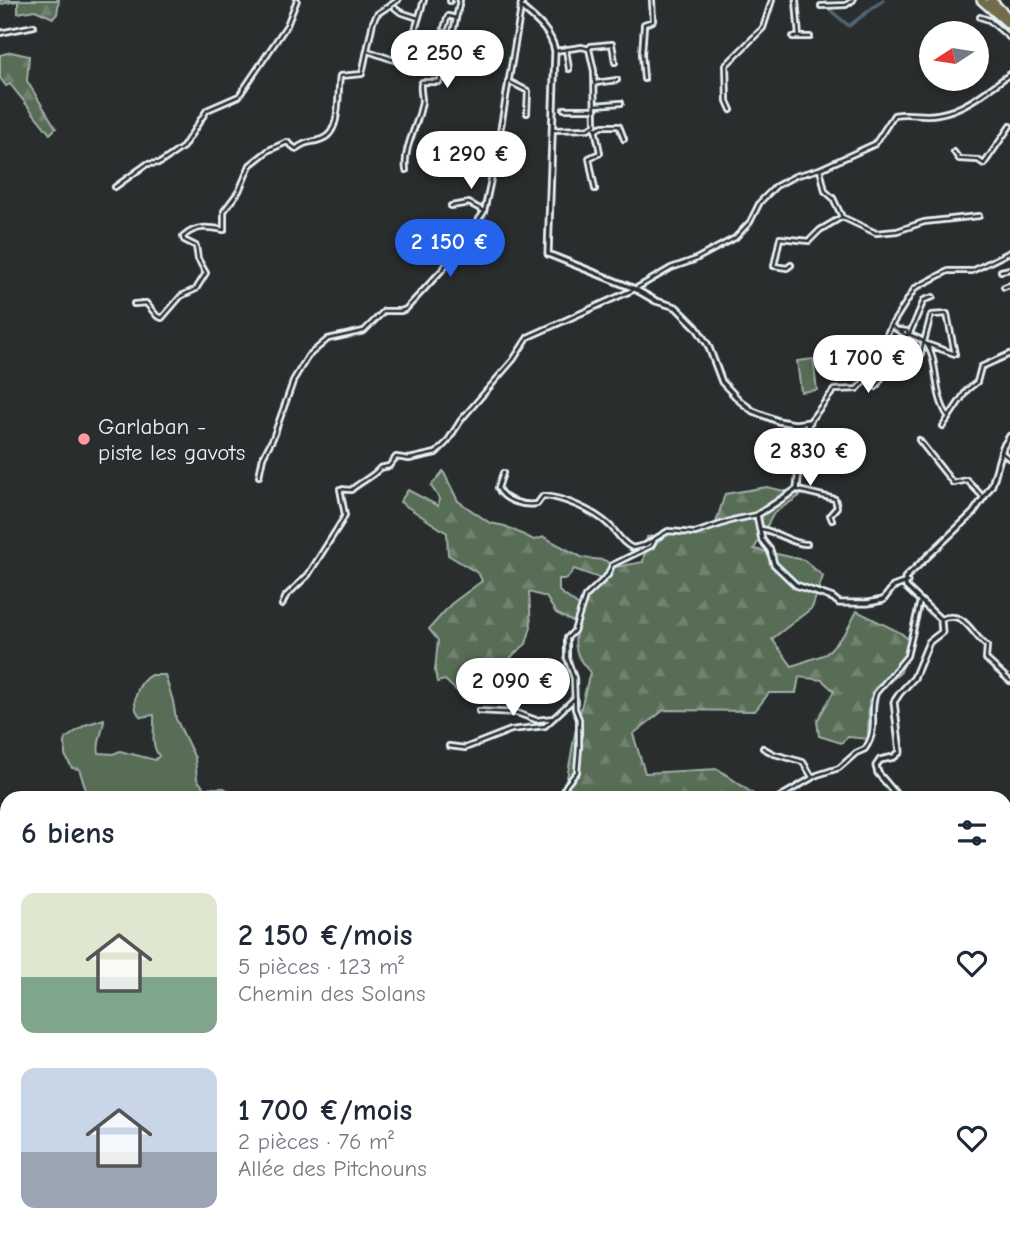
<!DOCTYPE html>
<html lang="fr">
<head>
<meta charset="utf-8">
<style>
	:root { --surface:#fff; --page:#f2f2f3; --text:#1f2937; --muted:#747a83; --accent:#2563eb }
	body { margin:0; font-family:"Comic Neue",sans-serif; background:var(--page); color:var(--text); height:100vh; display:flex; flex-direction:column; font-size:26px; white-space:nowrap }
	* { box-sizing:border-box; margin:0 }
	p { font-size:23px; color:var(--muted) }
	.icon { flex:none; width:38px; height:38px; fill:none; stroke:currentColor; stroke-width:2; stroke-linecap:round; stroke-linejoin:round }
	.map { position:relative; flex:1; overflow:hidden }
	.drawer { position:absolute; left:0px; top:791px; width:1012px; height:450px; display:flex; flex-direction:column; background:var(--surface); border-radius:21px 21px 0 0; box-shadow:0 4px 10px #0003 }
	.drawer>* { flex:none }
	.needle { width:46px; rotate:258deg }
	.fabs { position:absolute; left:919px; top:21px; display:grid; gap:14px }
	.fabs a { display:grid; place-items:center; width:70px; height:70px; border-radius:50%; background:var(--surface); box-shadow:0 4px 10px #0003; font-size:35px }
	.price { position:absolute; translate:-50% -60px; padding:0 16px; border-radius:24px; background:#fff; color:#222; font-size:23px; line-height:46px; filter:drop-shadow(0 2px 4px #0008) }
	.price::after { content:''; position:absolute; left:50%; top:42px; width:21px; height:16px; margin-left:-10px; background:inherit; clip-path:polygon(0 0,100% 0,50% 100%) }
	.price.current { background:var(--accent); color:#fff }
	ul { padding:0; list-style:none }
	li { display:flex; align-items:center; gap:21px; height:175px; padding:0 21px }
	li span { display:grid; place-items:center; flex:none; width:196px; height:140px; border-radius:14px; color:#555 }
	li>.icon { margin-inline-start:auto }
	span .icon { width:84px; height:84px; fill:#fffc; stroke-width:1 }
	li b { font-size:30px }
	h2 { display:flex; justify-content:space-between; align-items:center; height:84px; padding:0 21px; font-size:30px }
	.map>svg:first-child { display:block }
	.grass { fill:#596d57; stroke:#a0afa8; stroke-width:2 }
	.forest { fill:url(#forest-firs); stroke:#a0afa8; stroke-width:2; fill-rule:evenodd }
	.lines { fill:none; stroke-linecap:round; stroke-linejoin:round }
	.canal { stroke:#4f6573; stroke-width:3.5 }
	.minor-casing { stroke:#e8f1f8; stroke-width:8 }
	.tertiary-casing { stroke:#e8f1f8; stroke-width:9 }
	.motorway-casing { stroke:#e8f1f8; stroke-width:12 }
	.minor { stroke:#2a2d2e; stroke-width:2.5 }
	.tertiary { stroke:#2a2d2e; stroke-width:3.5 }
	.motorway { stroke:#726c4b; stroke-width:7 }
	.poi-dot { fill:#ff9aa2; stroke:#2a2d2e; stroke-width:2.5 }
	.labels { text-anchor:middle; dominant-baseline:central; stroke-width:5; stroke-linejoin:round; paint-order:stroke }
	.poi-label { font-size:23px; fill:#e8f1f8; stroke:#2a2d2e; text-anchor:start }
</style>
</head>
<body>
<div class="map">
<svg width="1010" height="1240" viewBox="0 0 1010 1240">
	<defs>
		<pattern id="forest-firs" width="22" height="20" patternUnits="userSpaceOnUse" patternTransform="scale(1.75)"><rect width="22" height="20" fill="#596d57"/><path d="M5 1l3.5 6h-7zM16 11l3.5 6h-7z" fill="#718270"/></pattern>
	</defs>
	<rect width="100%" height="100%" fill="#2a2d2e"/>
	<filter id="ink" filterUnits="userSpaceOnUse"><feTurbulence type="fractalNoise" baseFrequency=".0143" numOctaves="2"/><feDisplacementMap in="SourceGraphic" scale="14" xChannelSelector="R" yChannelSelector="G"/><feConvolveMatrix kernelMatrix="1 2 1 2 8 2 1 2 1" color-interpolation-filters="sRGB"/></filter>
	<g filter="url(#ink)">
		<path class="grass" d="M813 359 817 390 801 392 797 361Z
			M151 675H165L173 701 176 719 195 758 197 779 204 788H224L240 798 88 796 79 769 72 768 65 755V739L85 725 104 719C104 730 96 743 99 753L113 754 120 751 155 760 159 756C150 744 155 729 154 715L141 717C129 706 137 682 151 675Z
			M1005 1083 1010 1092V1240H914L923 1234H1004Z"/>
		<path class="forest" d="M0 0H59L57 14 53 18 35 10 18 13V1L0 4Z
			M11 52 29 56 27 81 56 128 50 134 10 84 6 86 0 78V55Z
			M443 471 458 501 490 523 505 526 534 540 544 537 583 558 604 560 616 567 643 562 647 537 714 529 725 494 767 487 801 495 774 513 754 549 804 560 823 576 812 608 772 639 792 666 826 654 846 632 857 611 901 633 909 640 901 672 869 700 868 739 848 737 841 743 819 736 817 721 834 691 822 680 799 677 796 693H769L755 711 664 710 633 734 645 773 718 769 759 798H579L564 795 575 733 590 672C575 657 573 645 577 624L556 613 546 597 529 592 531 627 526 644 514 654 487 685 473 678 462 696 445 680 437 682 435 671 438 640 429 629 451 604 482 581 479 574 448 555 447 533 400 502 408 490 438 506 439 498 431 486ZM574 569 599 578 608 576 589 596 583 609 559 591V579H567Z
			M589 1234H923L914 1240H597Z"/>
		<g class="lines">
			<path class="canal" d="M825 0 829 9 849 26 883 0"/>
			<defs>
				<path id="minor" d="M796 0 799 37
					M450 1V0
					M821 6 846 5 853 0
					M395 8 400 12 418 18
					M980 17 989 20 1010 38
					M444 28 448 16 456 18
					M0 33 34 26
					M793 37H810
					M418 47 417 41 413 37 424 0
					M440 48 443 38 452 39
					M589 48 591 46 612 44 615 62
					M566 49 569 69
					M368 51 394 60 414 62
					M432 71 436 63 446 66
					M644 79 642 54 644 26V24L653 21 652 0
					M508 81 528 91 527 113
					M596 83 617 80
					M595 105 621 103
					M564 109H595
					M731 110 727 101 726 65 763 28 772 0
					M596 129 603 126H619L624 139
					M552 130 588 129 595 125 594 71 589 49 582 47 555 51
					M954 152 959 159 978 160 984 164 1010 126
					M820 169 825 191 833 198 842 217 876 233 897 231 924 222 979 216
					M406 170C403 145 419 125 422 101 422 95 420 90 421 84L422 82H439L445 69 460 0
					M115 187 147 164 160 163 183 147 207 110 239 96 287 25 297 0
					M595 189 589 158 600 153 595 128
					M451 206 469 203 484 211
					M791 265 787 268 774 266 780 238 809 241 820 230 842 217
					M1001 271 1010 269
					M1004 287 1010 285
					M134 304 146 303 157 316 162 318 181 296 196 289 206 273 198 259 196 246 184 240 183 237C195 225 209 227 224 230V211L239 191 250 165 269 150 287 142 296 149C307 140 310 144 322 139 342 132 337 93 340 76L362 74 373 22 377 14 398 0
					M891 326 906 335
					M910 333 924 300 933 297
					M908 334C915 337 923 339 927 345 939 363 933 394 948 416
					M910 372 920 357 931 315 947 314 955 354 926 344
					M876 387 908 334 907 331 899 330
					M810 421 834 390 857 389 862 384 891 326 915 288 948 271H972L1010 252
					M943 426 967 390 977 382 981 367 1010 354
					M919 440 953 483 967 480 984 498
					M1001 452 1010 459
					M503 473 498 488C504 501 523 506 537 504L543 496C563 497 594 511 609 525 618 533 621 543 633 548L645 545 668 531 695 533 733 520 757 515
					M259 476 263 457 273 438 294 379 308 356 328 339 364 331 384 311H401L406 309 443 269 484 212 496 156 521 8
					M798 490 835 499 837 507 830 515 832 520
					M761 529C776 531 794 545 807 544
					M282 605 286 596 308 575 342 521 345 515 340 489 351 490C361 481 373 477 380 468L389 466 396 457 409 459 436 453 447 442 461 420 513 360 528 337 635 289 671 268 694 260 735 238 750 222 760 202 776 186 795 176 820 169 875 144 894 115C909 112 924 117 938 114 965 110 989 89 1010 74
					M941 619C965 609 971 634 987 646L986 659 1010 681
					M479 711 517 713 536 720 554 718
					M449 746 465 748 511 730 545 726 575 698
					M763 748 774 754 803 762 812 777
					M559 798 567 784 577 772 579 748V719L575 709 574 678 567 658V638L574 631 585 597 608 575 612 565 651 546 654 541
					M778 798 817 775 839 768 856 753 865 749C880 727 868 713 876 693L907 656 920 601
					M1004 875 1010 876
					M1004 903 1010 904
					M1008 920H1010
					M1004 1010 1010 1007
					M679 1234 681 1240"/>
				<path id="tertiary" d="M522 0 521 7C536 20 551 31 555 51L548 254 635 289 656 301 676 307 696 327 708 345 722 382 740 401 753 411 778 421 795 424 810 422
					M809 423 802 437 797 489 757 515 762 540 770 550 774 564 796 585 833 598 839 603H868L883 600 893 587 907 582
					M899 798 878 773 876 766 880 760 894 757 900 752 894 702 900 693 914 678 929 642 942 632 941 620 906 587 905 578 973 513 992 485 1003 447 1010 436
					M1004 995 1010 1001"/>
				<path id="motorway" d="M981 0 1008 24
					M991 0 1010 19"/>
			</defs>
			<use href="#minor" class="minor-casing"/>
			<use href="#tertiary" class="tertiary-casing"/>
			<use href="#motorway" class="motorway-casing"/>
			<use href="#minor" class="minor"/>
			<use href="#tertiary" class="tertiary"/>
			<use href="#motorway" class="motorway"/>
		</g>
	</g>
	<circle class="poi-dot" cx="84" cy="439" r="7"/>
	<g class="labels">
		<g class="poi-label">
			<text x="98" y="426">Garlaban -<tspan x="98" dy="26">piste les gavots</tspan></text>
		</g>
	</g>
</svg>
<div class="fabs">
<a><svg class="needle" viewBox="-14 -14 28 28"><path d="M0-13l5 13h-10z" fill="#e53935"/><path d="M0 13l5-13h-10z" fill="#747a83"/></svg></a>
</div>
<b class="price" style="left:447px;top:90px">2 250 €</b>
<b class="price" style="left:471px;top:191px">1 290 €</b>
<b class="price current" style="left:450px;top:279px">2 150 €</b>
<b class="price" style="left:868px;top:395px">1 700 €</b>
<b class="price" style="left:810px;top:488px">2 830 €</b>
<b class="price" style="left:513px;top:718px">2 090 €</b>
<section class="drawer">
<h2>6 biens<svg class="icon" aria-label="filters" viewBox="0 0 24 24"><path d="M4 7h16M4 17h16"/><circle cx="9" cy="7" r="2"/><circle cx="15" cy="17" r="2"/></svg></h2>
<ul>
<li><span style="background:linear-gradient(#dfe7d0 60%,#7fa58c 0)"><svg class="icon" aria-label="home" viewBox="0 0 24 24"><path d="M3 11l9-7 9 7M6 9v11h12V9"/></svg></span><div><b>2 150 €/mois</b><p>5 pièces · 123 m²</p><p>Chemin des Solans</p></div><svg class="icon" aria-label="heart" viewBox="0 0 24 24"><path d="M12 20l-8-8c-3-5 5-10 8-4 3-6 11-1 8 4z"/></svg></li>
<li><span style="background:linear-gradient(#c9d6e8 60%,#9aa5b1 0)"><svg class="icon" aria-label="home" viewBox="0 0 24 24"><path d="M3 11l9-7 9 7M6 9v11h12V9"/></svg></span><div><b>1 700 €/mois</b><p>2 pièces · 76 m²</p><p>Allée des Pitchouns</p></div><svg class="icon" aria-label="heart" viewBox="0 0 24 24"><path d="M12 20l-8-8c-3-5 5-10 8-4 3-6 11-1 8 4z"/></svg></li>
</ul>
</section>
</div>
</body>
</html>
